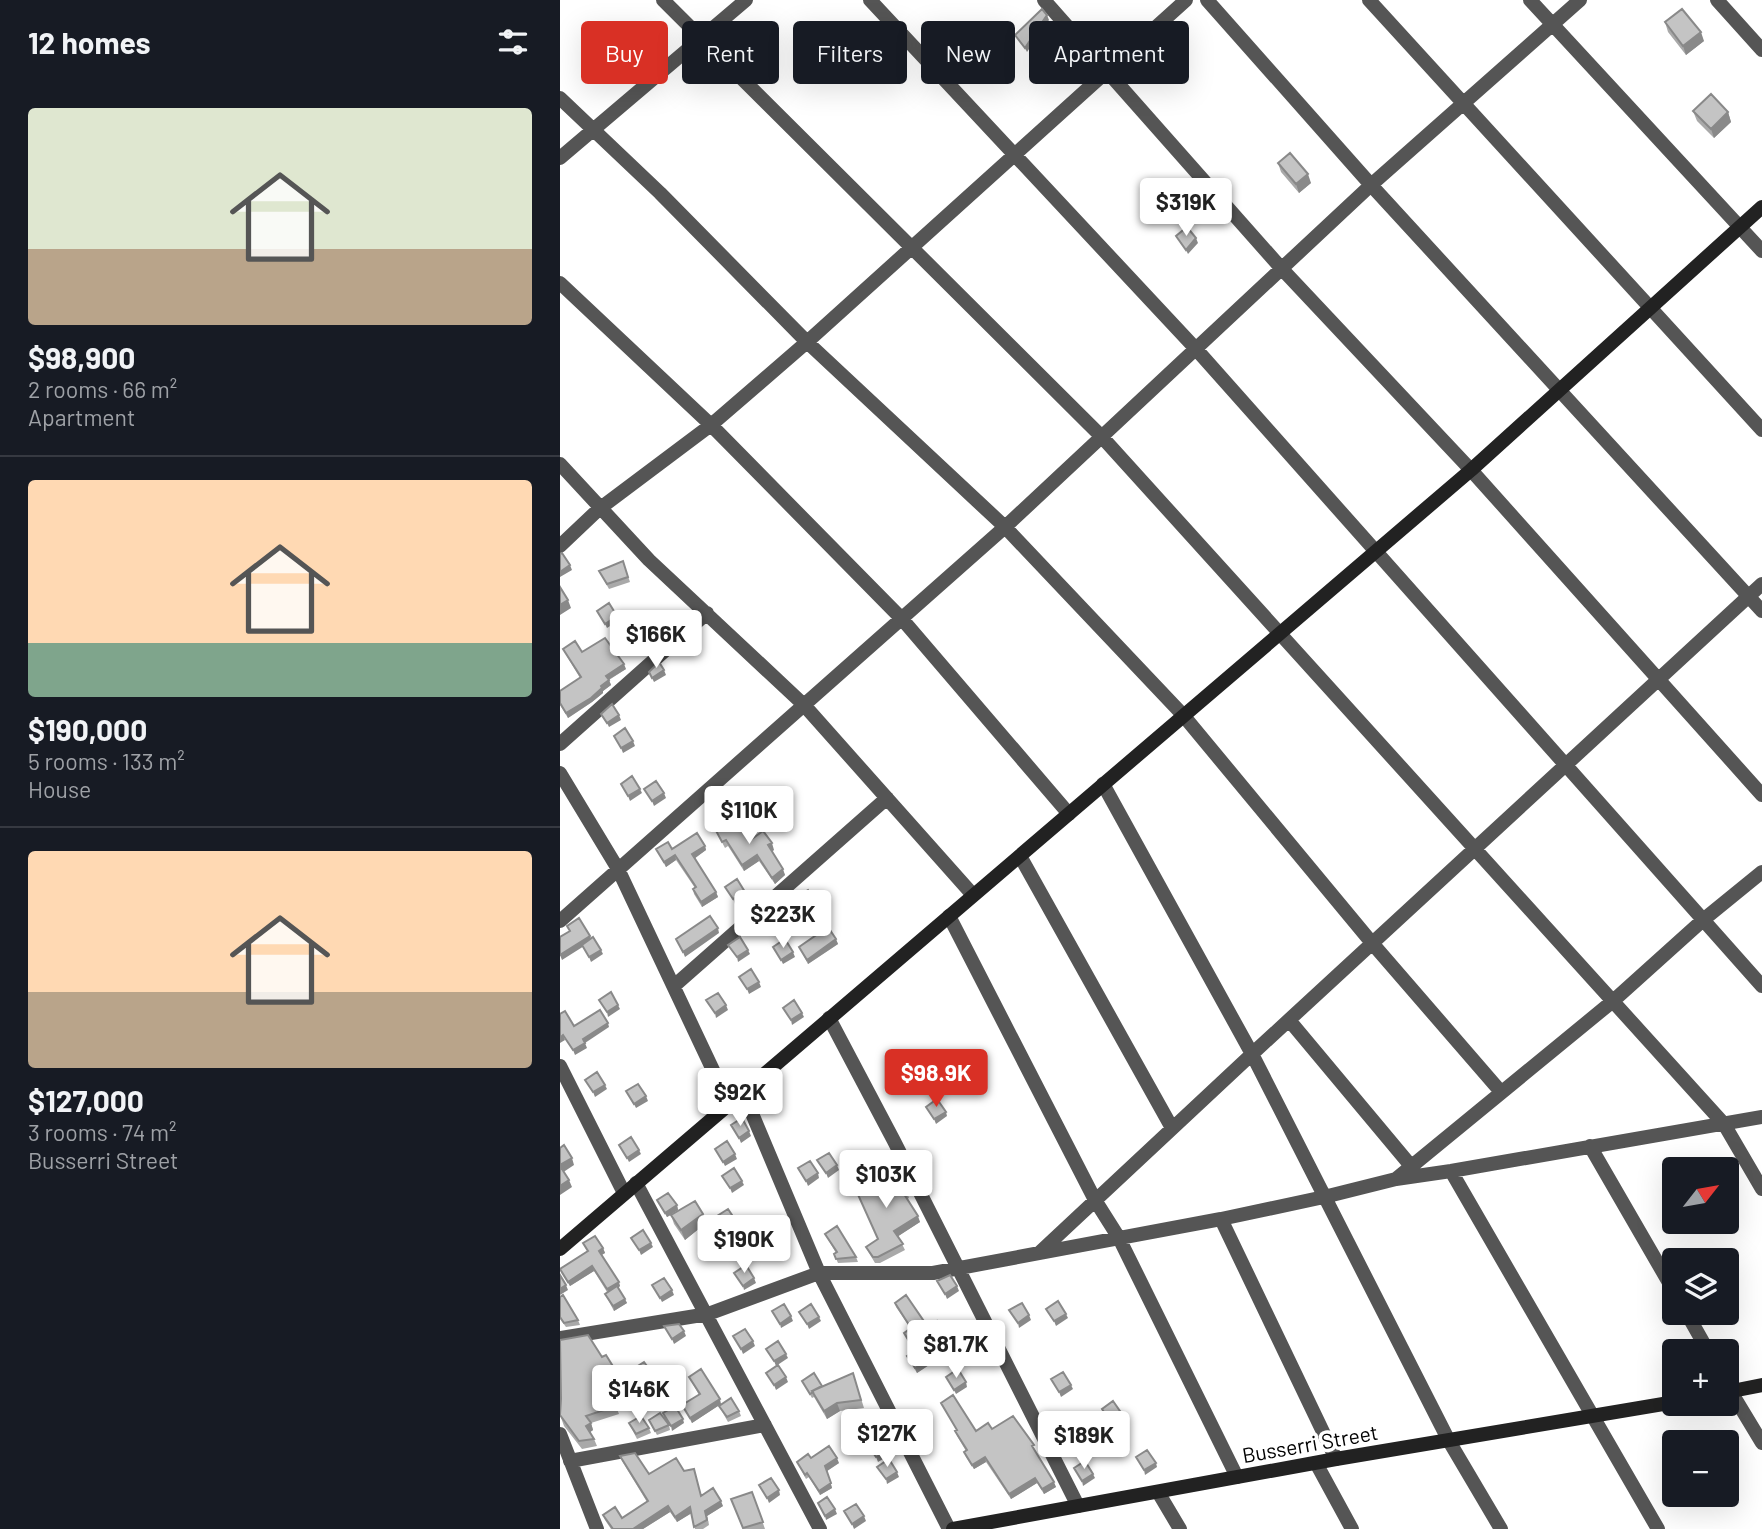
<!DOCTYPE html>
<html lang="en">
<head>
<meta charset="utf-8">
<style>
	:root { --surface:#171b24; --page:#20242c; --text:#f1f3f6; --muted:#9ea1a6; --line:#363941; --accent:#d93025 }
	body { margin:0; font-family:Barlow,sans-serif; background:var(--page); color:var(--text); height:100vh; display:flex; flex-direction:column; font-size:26px; white-space:nowrap }
	* { box-sizing:border-box; margin:0 }
	p { font-size:23px; color:var(--muted) }
	.icon { flex:none; width:38px; height:38px; fill:none; stroke:currentColor; stroke-width:2; stroke-linecap:round; stroke-linejoin:round }
	.map { position:relative; flex:1; overflow:hidden }
	.side { display:flex; flex-direction:column; background:var(--surface); width:560px }
	.side>* { flex:none }
	.top-card { position:absolute; left:21px; top:21px; width:665px; height:63px; display:flex; gap:14px }
	.needle { width:46px; rotate:59deg }
	.tools { position:absolute; left:1102px; top:1157px; display:grid; gap:14px }
	.tools a { display:grid; place-items:center; width:77px; height:77px; border-radius:7px; background:var(--surface); box-shadow:0 7px 28px #0002; font-size:35px }
	.price { position:absolute; translate:-50% -60px; padding:0 16px; border-radius:7px; background:#fff; color:#222; font-size:23px; line-height:46px; filter:drop-shadow(0 2px 4px #0008) }
	.price::after { content:''; position:absolute; left:50%; top:42px; width:21px; height:16px; margin-left:-10px; background:inherit; clip-path:polygon(0 0,100% 0,50% 100%) }
	.price.current { background:var(--accent); color:#fff }
	ul { padding:0; list-style:none }
	li { display:grid; align-content:center; gap:14px; height:371px; padding:0 28px }
	li+li { border-top:2px solid var(--line) }
	li span { display:grid; place-items:center; height:217px; border-radius:7px; color:#555 }
	li>.icon { margin-inline-start:auto }
	span .icon { width:126px; height:126px; fill:#fffc; stroke-width:1 }
	li b { font-size:30px }
	h2 { display:flex; justify-content:space-between; align-items:center; height:84px; padding:0 28px; font-size:30px }
	.pill { padding:0 24px; border-radius:7px; background:var(--surface); box-shadow:0 7px 28px #0002; font-size:24px; line-height:63px }
	.pill.current { background:var(--accent); color:#fff }
	main { display:flex; flex:1; min-height:0 }
	.map>svg:first-child { display:block }
	.lines { fill:none; stroke-linecap:round; stroke-linejoin:round }
	.street { stroke:#555; stroke-width:14 }
	.secondary { stroke:#222; stroke-width:14 }
	.wall { fill:#a9a9a9 }
	.shaded-wall { fill:#898989 }
	.building { fill:#c4c4c4; stroke:#898989; stroke-width:2 }
	.labels { text-anchor:middle; dominant-baseline:central; stroke-width:7; stroke-linejoin:round; paint-order:stroke }
	.street-label { font-size:21px; fill:#000; stroke:#fff }
</style>
</head>
<body>
<main>
<section class="side">
<h2>12 homes<svg class="icon" aria-label="filters" viewBox="0 0 24 24"><path d="M4 7h16M4 17h16"/><circle cx="9" cy="7" r="2"/><circle cx="15" cy="17" r="2"/></svg></h2>
<ul>
<li><span style="background:linear-gradient(#dfe7d0 65%,#b9a48a 0)"><svg class="icon" aria-label="home" viewBox="0 0 24 24"><path d="M3 11l9-7 9 7M6 9v11h12V9"/></svg></span><div><b>$98,900</b><p>2 rooms · 66 m²</p><p>Apartment</p></div></li>
<li><span style="background:linear-gradient(#ffd9b3 75%,#7fa58c 0)"><svg class="icon" aria-label="home" viewBox="0 0 24 24"><path d="M3 11l9-7 9 7M6 9v11h12V9"/></svg></span><div><b>$190,000</b><p>5 rooms · 133 m²</p><p>House</p></div></li>
<li><span style="background:linear-gradient(#ffd9b3 65%,#b9a48a 0)"><svg class="icon" aria-label="home" viewBox="0 0 24 24"><path d="M3 11l9-7 9 7M6 9v11h12V9"/></svg></span><div><b>$127,000</b><p>3 rooms · 74 m²</p><p>Busserri Street</p></div></li>
</ul>
</section>
<div class="map">
<svg width="1202" height="1529" viewBox="0 0 1202 1529">
	<rect width="100%" height="100%" fill="#fff"/>
	<g class="lines">
		<path class="street" d="M103 0 542 437 1164 1124 1202 1189
			M310 0 636 349 1202 986
			M484 0 722 269 911 470 1202 795
			M647 0 811 185 1202 611
			M809 0 1202 430
			M970 0 1202 251
			M1157 0 1202 50
			M0 98 100 193 247 342 445 527 623 715 812 943 941 1092
			M0 158 186 0
			M0 283 151 425 342 619 509 814
			M0 464 89 560 244 705 413 895
			M0 546 39 509 151 425 247 342 626 0
			M0 744 147 613
			M0 773 58 869 169 1104
			M460 856 612 1128
			M389 916 535 1200 559 1238 677 1477
			M0 921 445 527 811 185 1020 0
			M114 986 327 798
			M269 1018 334 1141 518 1506
			M729 1020 851 1166
			M0 1066 64 1193
			M183 1092 259 1273 389 1529
			M1030 1146 1115 1293
			M891 1171 1098 1529
			M836 1179 1053 1001 1143 920 1202 872
			M76 1183 260 1529
			M661 1219 776 1459
			M479 1253 692 1054 543 784
			M1126 1312 1148 1351
			M0 1338 148 1314 259 1273H373L661 1219 764 1197 836 1179 891 1171 1202 1117
			M1167 1385 1202 1443
			M0 1434 37 1529
			M10 1461 205 1425
			M756 1463 792 1529
			M598 1492 620 1529
			M941 1529 889 1441 692 1054 1202 584"/>
		<path class="secondary" d="M0 1249 911 470 1202 207
			M1167 1392 1202 1385
			M393 1529 776 1459 1115 1402"/>
	</g>
	<path class="wall" d="M1105 22 1144 41 1126 55 1108 32Z
		M1133 111 1168 112 1171 122 1154 138 1137 121Z
		M718 163 751 183 739 193 721 172Z
		M63 561 70 582 49 589 39 571Z
		M3 649 22 652 66 669 49 680 51 685 43 691V693L32 702 8 718 0 705V691L20 678 5 653Z
		M154 827 214 850 212 851 225 875 215 884 199 861 184 871 168 846 165 848Z
		M145 846 146 850 134 858 156 892 158 897 142 907 134 894 133 889 135 888 116 860 106 867 96 849Z
		M247 918 267 923 278 944 248 964 239 947 256 935Z
		M320 1169 339 1174 341 1180 340 1181 347 1192 349 1198 347 1199 360 1222 338 1236 345 1250 320 1263H315L309 1253 306 1247 318 1239 295 1188 325 1180Z
		M97 1200 117 1205 118 1210 111 1214 146 1223 125 1240 114 1224 111 1215 107 1217Z
		M265 1234 296 1257 298 1262 278 1263 274 1254 276 1253Z
		M23 1243 43 1248 45 1253 42 1255 60 1286 58 1288 67 1303 54 1311 47 1298 45 1294 47 1292 34 1271 10 1286 2 1274 0 1269 27 1251Z
		M0 1297 18 1320 20 1325 6 1327 0 1319Z
		M335 1303 368 1327 385 1334 387 1339 363 1354 369 1365 357 1373 347 1356 354 1351 344 1333 351 1329 336 1307Z
		M0 1340 42 1357 57 1375 46 1382 59 1414 31 1423 33 1430 30 1432 34 1439 37 1446 22 1449 4 1426 0 1415Z
		M293 1373 304 1408 280 1411 267 1419 254 1397 252 1398 242 1381 262 1386Z
		M129 1377 161 1404 132 1423 122 1405 139 1395Z
		M381 1403 416 1431 432 1429 475 1449 474 1450 496 1487 484 1494 477 1483 451 1499 426 1462 414 1469 406 1457 404 1452 406 1451 397 1436 395 1431 397 1430Z
		M159 1406 179 1411 181 1416 168 1422Z
		M89 1420 109 1425 110 1430 97 1435Z
		M69 1423 89 1428 91 1433 77 1439Z
		M60 1456 89 1474 124 1471 141 1495 163 1506 147 1516 149 1525 143 1529H135L131 1513 117 1522 110 1512 83 1529H51L45 1520 43 1515 62 1518 87 1502 62 1461Z
		M251 1458 279 1463 267 1471 272 1488 260 1495 249 1477 246 1479 237 1462Z
		M192 1492 205 1529H183L171 1499Z"/>
	<path class="shaded-wall" d="M487 15 489 20 467 52 465 48Z
		M1141 32 1144 41 1126 55 1123 46Z
		M1168 112 1171 122 1154 138 1151 129Z
		M748 174 751 183 739 193 736 184Z
		M636 238 638 243 628 254 626 250Z
		M10 565 12 570 0 577V572Z
		M8 600 11 608 0 615V605Z
		M57 616 58 621 47 628 45 624Z
		M64 664 66 669 48 680 46 676Z
		M104 670 106 675 94 682 92 678Z
		M49 680 51 685 43 691V693L32 702 8 718 6 713Z
		M59 715 61 720 49 727 47 723Z
		M73 741 75 746 63 753 61 748Z
		M80 789 82 793 70 801 68 796Z
		M104 793 106 798 94 806 92 801Z
		M212 843 214 850 211 852 208 845Z
		M145 846 146 850 134 859 132 854Z
		M115 855 116 860 106 867 104 862Z
		M197 855 199 861 184 871 182 865Z
		M223 869 225 875 215 884 212 878Z
		M156 892 158 897 142 907 141 902Z
		M185 892 186 896 175 904 173 899Z
		M256 902 258 907 246 914 244 910Z
		M267 923 268 928 257 935 255 931Z
		M158 928 159 933 125 957 123 952Z
		M30 936 32 941 2 960 0 955Z
		M276 939 278 944 248 964 247 960Z
		M41 950 43 954 31 962 29 957Z
		M188 950 190 954 178 962 177 957Z
		M233 952 235 957 223 964 221 960Z
		M199 982 201 987 189 994 187 989Z
		M58 1005 60 1009 48 1017 47 1012Z
		M166 1005 168 1010 156 1018 155 1013Z
		M242 1013 244 1017 232 1025 231 1020Z
		M48 1023 49 1027 25 1043 27 1048 15 1055 13 1050 23 1039Z
		M3 1035 5 1040 0 1043V1038Z
		M45 1085 47 1089 35 1097 33 1092Z
		M86 1096 88 1101 76 1108 74 1104Z
		M386 1112 387 1116 376 1124 374 1119Z
		M189 1131 191 1136 181 1143 179 1138Z
		M79 1150 81 1154 69 1162 67 1158Z
		M175 1154 177 1159 165 1166 163 1162Z
		M12 1158 14 1165 2 1173 0 1165Z
		M277 1165 279 1170 268 1178 266 1173Z
		M258 1173 259 1178 248 1186 246 1181Z
		M9 1180 12 1187 0 1195V1186Z
		M182 1181 184 1185 172 1193 170 1188Z
		M117 1205 118 1210 107 1217 105 1213Z
		M143 1214 146 1223 125 1240 121 1230Z
		M358 1216 360 1222 337 1237 334 1231Z
		M176 1221 178 1226 166 1233 165 1229Z
		M91 1243 93 1247 81 1255 79 1250Z
		M43 1248 45 1253 41 1255 39 1251Z
		M32 1266 34 1271 10 1286 8 1282Z
		M194 1278 196 1283 184 1290 183 1286Z
		M59 1282 60 1286 49 1294 47 1289Z
		M6 1285 8 1290 0 1295V1289Z
		M397 1286 399 1291 387 1299 385 1294Z
		M112 1290 114 1295 102 1302 100 1298Z
		M65 1299 67 1303 54 1311 53 1306Z
		M506 1314 508 1318 496 1326 494 1321Z
		M469 1315 471 1320 459 1328 458 1323Z
		M231 1316 233 1321 221 1328 220 1324Z
		M259 1317 261 1321 249 1329 247 1324Z
		M124 1331 126 1336 114 1344 112 1339Z
		M385 1334 387 1339 362 1354 360 1350Z
		M193 1341 195 1346 183 1354 181 1349Z
		M226 1354 228 1358 216 1366 214 1361Z
		M367 1361 369 1365 357 1373 355 1368Z
		M54 1368 57 1375 45 1383 43 1375Z
		M93 1374 94 1379 82 1386 81 1382Z
		M226 1377 228 1382 216 1390 214 1385Z
		M406 1382 407 1387 396 1394 394 1390Z
		M511 1385 513 1389 501 1397 499 1392Z
		M160 1399 161 1404 132 1423 130 1418Z
		M277 1403 280 1411 267 1419 264 1411Z
		M562 1414 563 1419 551 1426 550 1421Z
		M123 1419 124 1423 112 1431 111 1426Z
		M31 1423 33 1430 29 1433 26 1426Z
		M520 1430 522 1435 510 1442 508 1438Z
		M328 1450 330 1455 318 1462 316 1457Z
		M425 1457 426 1462 414 1469 412 1465Z
		M277 1458 279 1463 267 1471 272 1488 260 1495 259 1491 265 1466Z
		M596 1463 597 1467 585 1475 584 1470Z
		M337 1472 339 1477 327 1484 326 1479Z
		M533 1474 535 1478 523 1486 522 1481Z
		M475 1478 477 1483 451 1499 449 1494Z
		M494 1482 496 1487 484 1494 482 1489Z
		M219 1490 220 1495 209 1503 207 1498Z
		M161 1501 163 1506 147 1516 149 1525 145 1511Z
		M108 1506 110 1512 83 1529H73Z
		M130 1507 132 1513 117 1522 115 1517Z
		M275 1509 277 1514 266 1520 265 1516Z
		M304 1516 306 1521 294 1529 292 1524Z"/>
	<path class="building" d="M482 9 487 15 465 48 455 35Z
		M1122 9 1141 32 1123 46 1105 22Z
		M1151 94 1168 112 1151 129 1133 111Z
		M730 153 748 174 736 184 718 163Z
		M627 227 636 238 626 250 616 236Z
		M2 553 10 565 0 572V554Z
		M63 561 68 577 47 584 39 571Z
		M0 587 8 600 0 605Z
		M49 603 57 616 45 624 37 611Z
		M45 638 64 664 46 676 49 680 41 686 42 688 31 698 6 713 0 703V691L21 677 3 649 15 641 22 652Z
		M99 662 104 670 92 678 89 672Z
		M52 704 59 715 47 723 41 714Z
		M65 728 73 741 61 748 54 736Z
		M72 776 80 789 68 796 61 784Z
		M96 781 104 793 92 801 84 789Z
		M174 816 189 841 203 831 212 843 208 845 223 869 212 878 197 855 182 865 166 840 162 842 154 827Z
		M137 833 145 846 132 854 156 892 141 902 133 889 136 887 115 855 104 862 96 849 108 842 112 849Z
		M177 879 185 892 173 899 165 887Z
		M248 890 256 902 244 910 236 897Z
		M259 911 267 923 255 931 247 918Z
		M150 916 158 928 123 952 116 939Z
		M19 918 30 936 0 955V937L10 931 7 926Z
		M268 927 276 939 247 960 239 947Z
		M33 937 41 950 29 957 22 945Z
		M180 937 188 950 177 957 168 945Z
		M225 939 233 952 221 960 213 947Z
		M191 969 199 982 187 989 179 977Z
		M51 992 58 1005 47 1012 39 1000Z
		M158 993 166 1005 155 1013 146 1000Z
		M234 1000 242 1013 231 1020 223 1008Z
		M40 1010 48 1023 23 1039 25 1043 13 1050 3 1035 0 1038V1014L5 1011 14 1026Z
		M37 1072 45 1085 33 1092 25 1080Z
		M78 1084 86 1096 74 1104 66 1091Z
		M377 1099 386 1112 374 1119 366 1107Z
		M182 1118 189 1131 179 1138 171 1125Z
		M71 1137 79 1150 67 1158 59 1145Z
		M167 1141 175 1154 163 1162 155 1149Z
		M4 1145 12 1158 0 1165V1148Z
		M269 1153 277 1165 266 1173 257 1160Z
		M250 1161 258 1173 246 1181 238 1168Z
		M331 1161 339 1174 333 1178 337 1177 347 1192 344 1194 358 1216 334 1231 343 1244 318 1257H313L306 1247 318 1239 295 1188 326 1179 320 1169Z
		M0 1166 9 1180 0 1186Z
		M174 1168 182 1181 170 1188 162 1176Z
		M108 1193 117 1205 105 1213 97 1200Z
		M135 1201 143 1214 121 1230 111 1215Z
		M168 1209 176 1221 165 1229 157 1216Z
		M277 1226 296 1257 276 1259 274 1254 277 1252 265 1234Z
		M83 1230 91 1243 79 1250 71 1238Z
		M35 1236 43 1248 39 1251 59 1282 47 1289 32 1266 8 1282 0 1269 28 1251 23 1243Z
		M186 1265 194 1278 183 1286 174 1273Z
		M0 1275 6 1285 0 1289Z
		M390 1275 397 1286 385 1294 377 1281Z
		M104 1278 112 1290 100 1298 92 1285Z
		M57 1286 65 1299 53 1306 45 1294Z
		M3 1295 18 1320 4 1323 0 1317V1297Z
		M346 1295 368 1327 377 1321 385 1334 360 1350 367 1361 355 1368 347 1356 355 1351 344 1333 351 1328 335 1303Z
		M498 1301 506 1314 494 1321 486 1309Z
		M462 1303 469 1315 458 1323 449 1310Z
		M224 1304 231 1316 220 1324 212 1311Z
		M251 1304 259 1317 247 1324 239 1312Z
		M119 1324 124 1331 112 1339 104 1326Z
		M185 1329 193 1341 181 1349 173 1336Z
		M28 1335 42 1357 46 1355 54 1368 43 1375 56 1406 26 1416 31 1423 26 1426 34 1439 19 1441 0 1415 1 1399 0 1340Z
		M218 1341 226 1354 214 1361 206 1349Z
		M84 1362 93 1374 81 1382 73 1369Z
		M218 1365 226 1377 214 1385 206 1373Z
		M141 1369 160 1399 130 1418 122 1405 140 1394 129 1377Z
		M398 1369 406 1382 394 1390 386 1377Z
		M503 1372 511 1385 499 1392 491 1379Z
		M254 1373 262 1386 252 1391 253 1392 250 1394 242 1381Z
		M293 1373 301 1400 277 1403 264 1411 252 1391Z
		M393 1395 416 1431 428 1423 432 1429 453 1416 474 1445 472 1446 494 1482 482 1489 475 1478 449 1494 425 1457 412 1465 404 1452 407 1450 395 1431 397 1430 381 1403Z
		M171 1398 179 1411 167 1417 159 1406Z
		M553 1401 562 1414 550 1421 542 1409Z
		M115 1406 123 1419 111 1426 103 1413Z
		M100 1413 109 1425 95 1431 89 1420Z
		M81 1416 89 1428 76 1434 69 1423Z
		M512 1417 520 1430 508 1438 501 1425Z
		M320 1437 328 1450 316 1457 308 1445Z
		M269 1446 277 1458 265 1466 271 1483 259 1491 247 1473 245 1475 237 1462 248 1454 251 1458Z
		M587 1450 596 1463 584 1470 576 1457Z
		M75 1453 89 1474 116 1458 124 1471 134 1469 141 1496 153 1488 161 1501 145 1511 147 1520 134 1527 130 1507 115 1517 108 1506 73 1529H53L43 1515 55 1507 62 1518 88 1501 60 1456Z
		M329 1459 337 1472 326 1479 317 1467Z
		M525 1461 533 1474 522 1481 514 1468Z
		M211 1478 219 1490 207 1498 199 1485Z
		M192 1492 203 1522 183 1528 171 1499Z
		M267 1497 275 1509 265 1516 258 1503Z
		M296 1504 304 1516 292 1524 284 1511Z"/>
	<g class="labels">
		<g class="street-label">
			<text transform="translate(750 1443) rotate(-10)">Busserri Street</text>
		</g>
	</g>
</svg>
<div class="tools">
<a><svg class="needle" viewBox="-14 -14 28 28"><path d="M0-13l5 13h-10z" fill="#e53935"/><path d="M0 13l5-13h-10z" fill="#9ea1a6"/></svg></a>
<a><svg class="icon" aria-label="layers" viewBox="0 0 24 24"><path d="M12 4l9 5-9 5-9-5zM3 14l9 5 9-5"/></svg></a>
<a>+</a>
<a>−</a>
</div>
<b class="price" style="left:626px;top:238px">$319K</b>
<b class="price" style="left:96px;top:670px">$166K</b>
<b class="price" style="left:189px;top:846px">$110K</b>
<b class="price" style="left:223px;top:950px">$223K</b>
<b class="price current" style="left:376px;top:1109px">$98.9K</b>
<b class="price" style="left:180px;top:1128px">$92K</b>
<b class="price" style="left:326px;top:1210px">$103K</b>
<b class="price" style="left:184px;top:1275px">$190K</b>
<b class="price" style="left:396px;top:1380px">$81.7K</b>
<b class="price" style="left:79px;top:1425px">$146K</b>
<b class="price" style="left:327px;top:1469px">$127K</b>
<b class="price" style="left:524px;top:1471px">$189K</b>
<div class="top-card">
<a class="pill current">Buy</a>
<a class="pill">Rent</a>
<a class="pill">Filters</a>
<a class="pill">New</a>
<a class="pill">Apartment</a>
</div>
</div>
</main>
</body>
</html>
